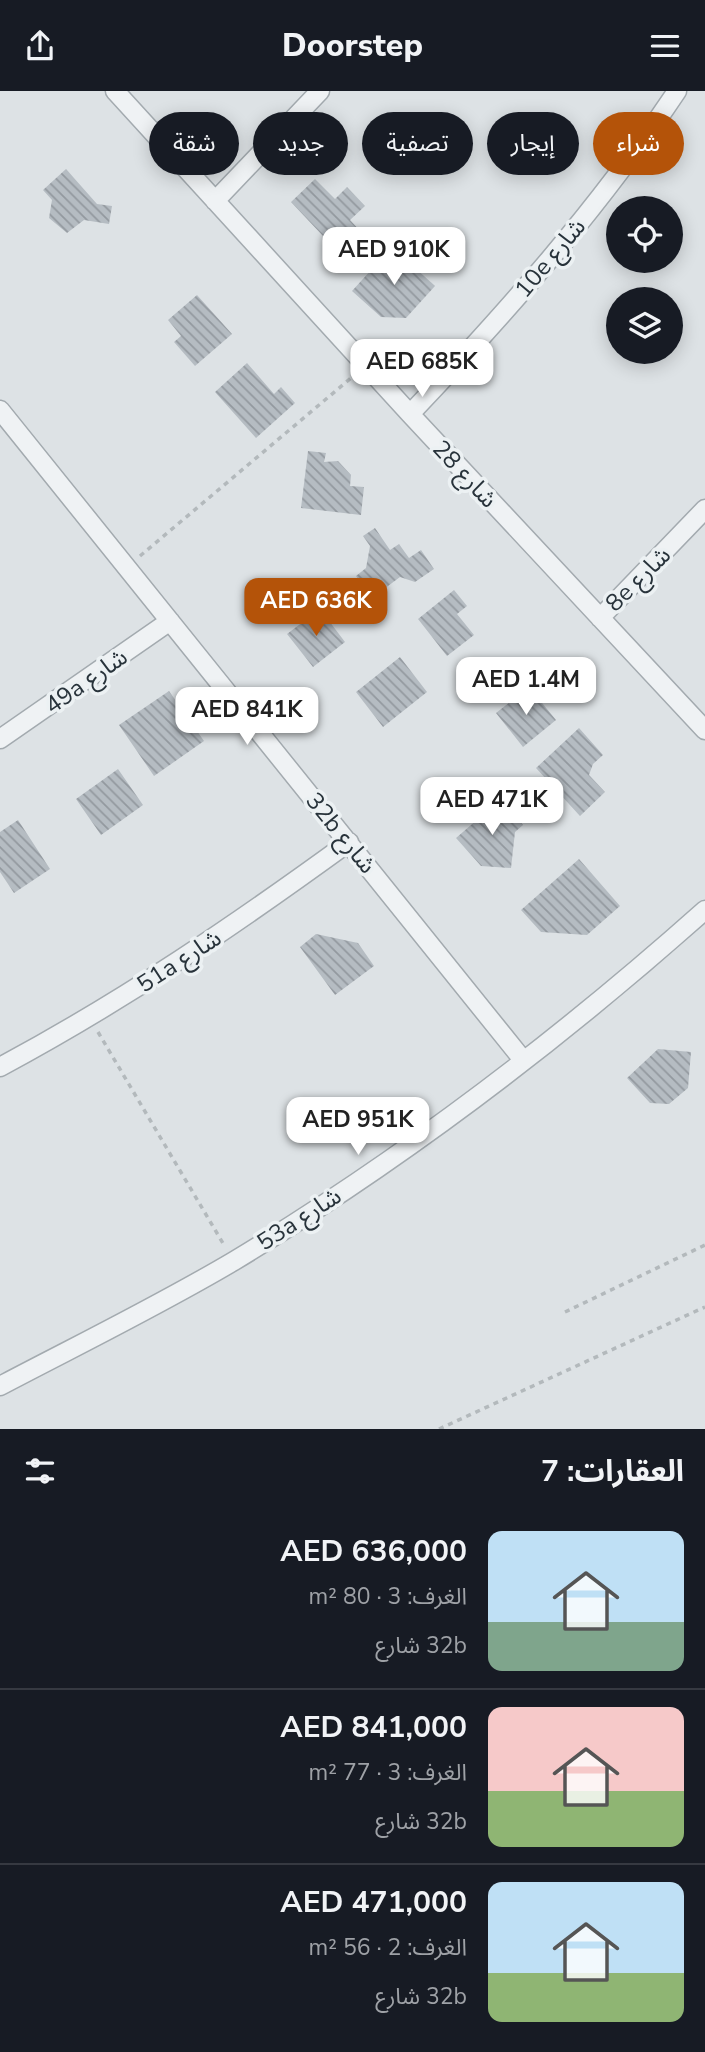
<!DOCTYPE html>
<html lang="ar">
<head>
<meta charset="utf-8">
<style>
	:root { --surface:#171b24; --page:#20242c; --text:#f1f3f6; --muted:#9ea1a6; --line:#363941; --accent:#b45309 }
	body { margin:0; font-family:"Nunito Sans","Noto Sans Arabic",sans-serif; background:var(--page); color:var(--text); direction:rtl; height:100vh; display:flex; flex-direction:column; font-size:26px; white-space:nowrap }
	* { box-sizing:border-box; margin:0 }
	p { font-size:23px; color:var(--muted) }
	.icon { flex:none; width:38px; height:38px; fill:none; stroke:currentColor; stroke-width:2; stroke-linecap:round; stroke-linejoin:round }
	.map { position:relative; height:1338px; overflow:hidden; direction:ltr }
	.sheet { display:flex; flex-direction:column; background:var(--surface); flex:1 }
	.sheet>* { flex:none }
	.banner { position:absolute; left:21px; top:21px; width:663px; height:63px; direction:rtl; display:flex; gap:14px }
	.fabs { position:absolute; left:606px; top:105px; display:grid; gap:14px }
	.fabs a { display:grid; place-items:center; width:77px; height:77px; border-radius:50%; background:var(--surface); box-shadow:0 4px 18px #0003; font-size:35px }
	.price { position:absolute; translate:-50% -60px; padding:0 16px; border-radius:14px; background:#fff; color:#222; font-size:23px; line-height:46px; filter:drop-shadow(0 2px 4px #0008) }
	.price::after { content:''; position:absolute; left:50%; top:42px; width:21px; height:16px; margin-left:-10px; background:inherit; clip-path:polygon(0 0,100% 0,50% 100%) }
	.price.active { background:var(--accent); color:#fff }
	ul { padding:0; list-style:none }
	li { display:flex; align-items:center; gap:21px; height:175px; padding:0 21px }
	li+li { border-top:2px solid var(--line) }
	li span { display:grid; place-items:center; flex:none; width:196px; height:140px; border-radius:14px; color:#555 }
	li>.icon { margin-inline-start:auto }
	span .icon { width:84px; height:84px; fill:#fffc; stroke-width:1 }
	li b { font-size:30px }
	h2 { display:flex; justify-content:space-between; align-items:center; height:84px; padding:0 21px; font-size:30px }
	.tag { padding:0 24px; border-radius:32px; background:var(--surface); box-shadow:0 4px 18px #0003; font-size:24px; line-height:63px }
	.tag.active { background:var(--accent); color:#fff }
	header { display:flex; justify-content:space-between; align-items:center; height:91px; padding:0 21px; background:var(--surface); font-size:32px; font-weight:800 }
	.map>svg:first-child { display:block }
	.building { fill:url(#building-back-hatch) }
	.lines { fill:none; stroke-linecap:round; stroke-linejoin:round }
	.street-casing { stroke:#a3aaaf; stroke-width:21 }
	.path { stroke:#b3b9bc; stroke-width:3.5; stroke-dasharray:5 5; stroke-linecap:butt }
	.street { stroke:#eff2f4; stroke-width:18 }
	.labels { text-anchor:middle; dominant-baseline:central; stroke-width:7; stroke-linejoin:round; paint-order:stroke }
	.street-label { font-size:24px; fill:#28333b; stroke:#ecf1f3 }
</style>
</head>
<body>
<header><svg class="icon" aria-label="menu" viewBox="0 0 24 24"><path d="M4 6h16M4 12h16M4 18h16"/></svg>Doorstep<svg class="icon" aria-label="share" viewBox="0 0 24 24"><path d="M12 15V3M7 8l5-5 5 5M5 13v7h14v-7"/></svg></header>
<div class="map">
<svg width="705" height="1338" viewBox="0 0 705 1338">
	<defs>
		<pattern id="building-back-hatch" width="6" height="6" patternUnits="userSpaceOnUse" patternTransform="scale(1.75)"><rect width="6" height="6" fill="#b5bcc2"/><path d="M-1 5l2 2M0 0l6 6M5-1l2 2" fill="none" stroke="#93999f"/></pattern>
	</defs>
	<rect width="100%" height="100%" fill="#dde2e5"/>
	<path class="building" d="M66 78 97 113 112 115 109 133 84 129 67 142 49 127 52 109 43 99Z
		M315 88 335 108 347 96 365 115 350 129 362 142 340 163 291 111Z
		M392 156 435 195 406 227 381 226 352 200Z
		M197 204 232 243 195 275 174 251 181 245 168 229Z
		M247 272 274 303 281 296 295 312 256 347 215 301Z
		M308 360 326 362 324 371 338 370 351 384 350 395 364 396 361 424 301 417Z
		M375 437 390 459 399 453 409 467 421 459 434 478 415 491 400 486 372 507 356 485 366 477 370 455 363 445Z
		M454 499 467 515 457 523 474 544 447 565 418 528Z
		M320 518 345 551 313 576 287 543Z
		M400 566 427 601 383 636 356 601Z
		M529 596 556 629 523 656 496 622Z
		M169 600 204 650 154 685 119 634Z
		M579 637 603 664 593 673 589 684 605 701 580 725 536 677Z
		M118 678 143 714 101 744 76 708Z
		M501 708 523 734 515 741 511 777 481 775 456 747Z
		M18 729 50 778 14 802 0 781V741Z
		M579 768 620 815 587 844 541 841 521 819Z
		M316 843 358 852 374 875 335 904 300 856Z
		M658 958 691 961 688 997 669 1013 650 1012 627 987Z"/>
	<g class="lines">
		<defs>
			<path id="street" d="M115 0 410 323 705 639
				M215 110 320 0
				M0 319 523 969
				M410 323C506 222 599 117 677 0
				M600 527 705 418
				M0 648 170 530
				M0 976C125 909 235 834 349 751
				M0 1295C78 1254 158 1215 234 1170 401 1069 559 949 705 819"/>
		</defs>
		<use href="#street" class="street-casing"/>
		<path class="path" d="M140 465 351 287
			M98 941 224 1154
			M565 1221 705 1154
			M439 1338 705 1216"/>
		<use href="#street" class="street"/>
	</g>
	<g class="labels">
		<g class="street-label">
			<text transform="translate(550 167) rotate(-50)">10e شارع</text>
			<text transform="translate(465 383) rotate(47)">شارع 28</text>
			<text transform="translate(638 488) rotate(-45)">8e شارع</text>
			<text transform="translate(86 590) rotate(-35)">49a شارع</text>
			<text transform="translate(341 742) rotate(51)">32b شارع</text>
			<text transform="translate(179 870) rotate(-33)">51a شارع</text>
			<text transform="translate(299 1128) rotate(-33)">53a شارع</text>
		</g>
	</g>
</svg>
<div class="fabs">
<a><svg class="icon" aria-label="locate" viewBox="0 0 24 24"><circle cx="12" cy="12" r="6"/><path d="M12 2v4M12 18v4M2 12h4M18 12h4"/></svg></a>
<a><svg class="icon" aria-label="layers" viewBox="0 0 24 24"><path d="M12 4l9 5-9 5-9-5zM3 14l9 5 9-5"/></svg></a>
</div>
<b class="price" style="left:394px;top:196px">AED 910K</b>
<b class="price" style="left:422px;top:308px">AED 685K</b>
<b class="price active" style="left:316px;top:547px">AED 636K</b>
<b class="price" style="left:526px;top:626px">AED 1.4M</b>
<b class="price" style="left:247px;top:656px">AED 841K</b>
<b class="price" style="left:492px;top:746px">AED 471K</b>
<b class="price" style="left:358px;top:1066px">AED 951K</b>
<div class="banner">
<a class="tag active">شراء</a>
<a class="tag">إيجار</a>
<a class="tag">تصفية</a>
<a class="tag">جديد</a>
<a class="tag">شقة</a>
</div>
</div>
<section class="sheet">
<h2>العقارات: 7<svg class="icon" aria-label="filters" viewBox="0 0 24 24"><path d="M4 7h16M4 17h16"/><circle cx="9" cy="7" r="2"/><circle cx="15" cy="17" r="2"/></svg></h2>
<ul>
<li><span style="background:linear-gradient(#bfe0f5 65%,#7fa58c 0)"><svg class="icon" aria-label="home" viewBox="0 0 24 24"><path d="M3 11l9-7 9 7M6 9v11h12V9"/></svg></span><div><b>AED 636,000</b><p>الغرف: 3 · 80 m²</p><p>32b شارع</p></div></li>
<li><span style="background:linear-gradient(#f6c9c9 60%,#8fb573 0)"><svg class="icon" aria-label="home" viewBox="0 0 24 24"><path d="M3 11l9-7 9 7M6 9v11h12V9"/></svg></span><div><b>AED 841,000</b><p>الغرف: 3 · 77 m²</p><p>32b شارع</p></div></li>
<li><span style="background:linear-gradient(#bfe0f5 65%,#8fb573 0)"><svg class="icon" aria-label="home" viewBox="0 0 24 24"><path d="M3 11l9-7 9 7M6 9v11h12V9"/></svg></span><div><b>AED 471,000</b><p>الغرف: 2 · 56 m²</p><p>32b شارع</p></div></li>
</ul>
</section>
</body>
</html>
